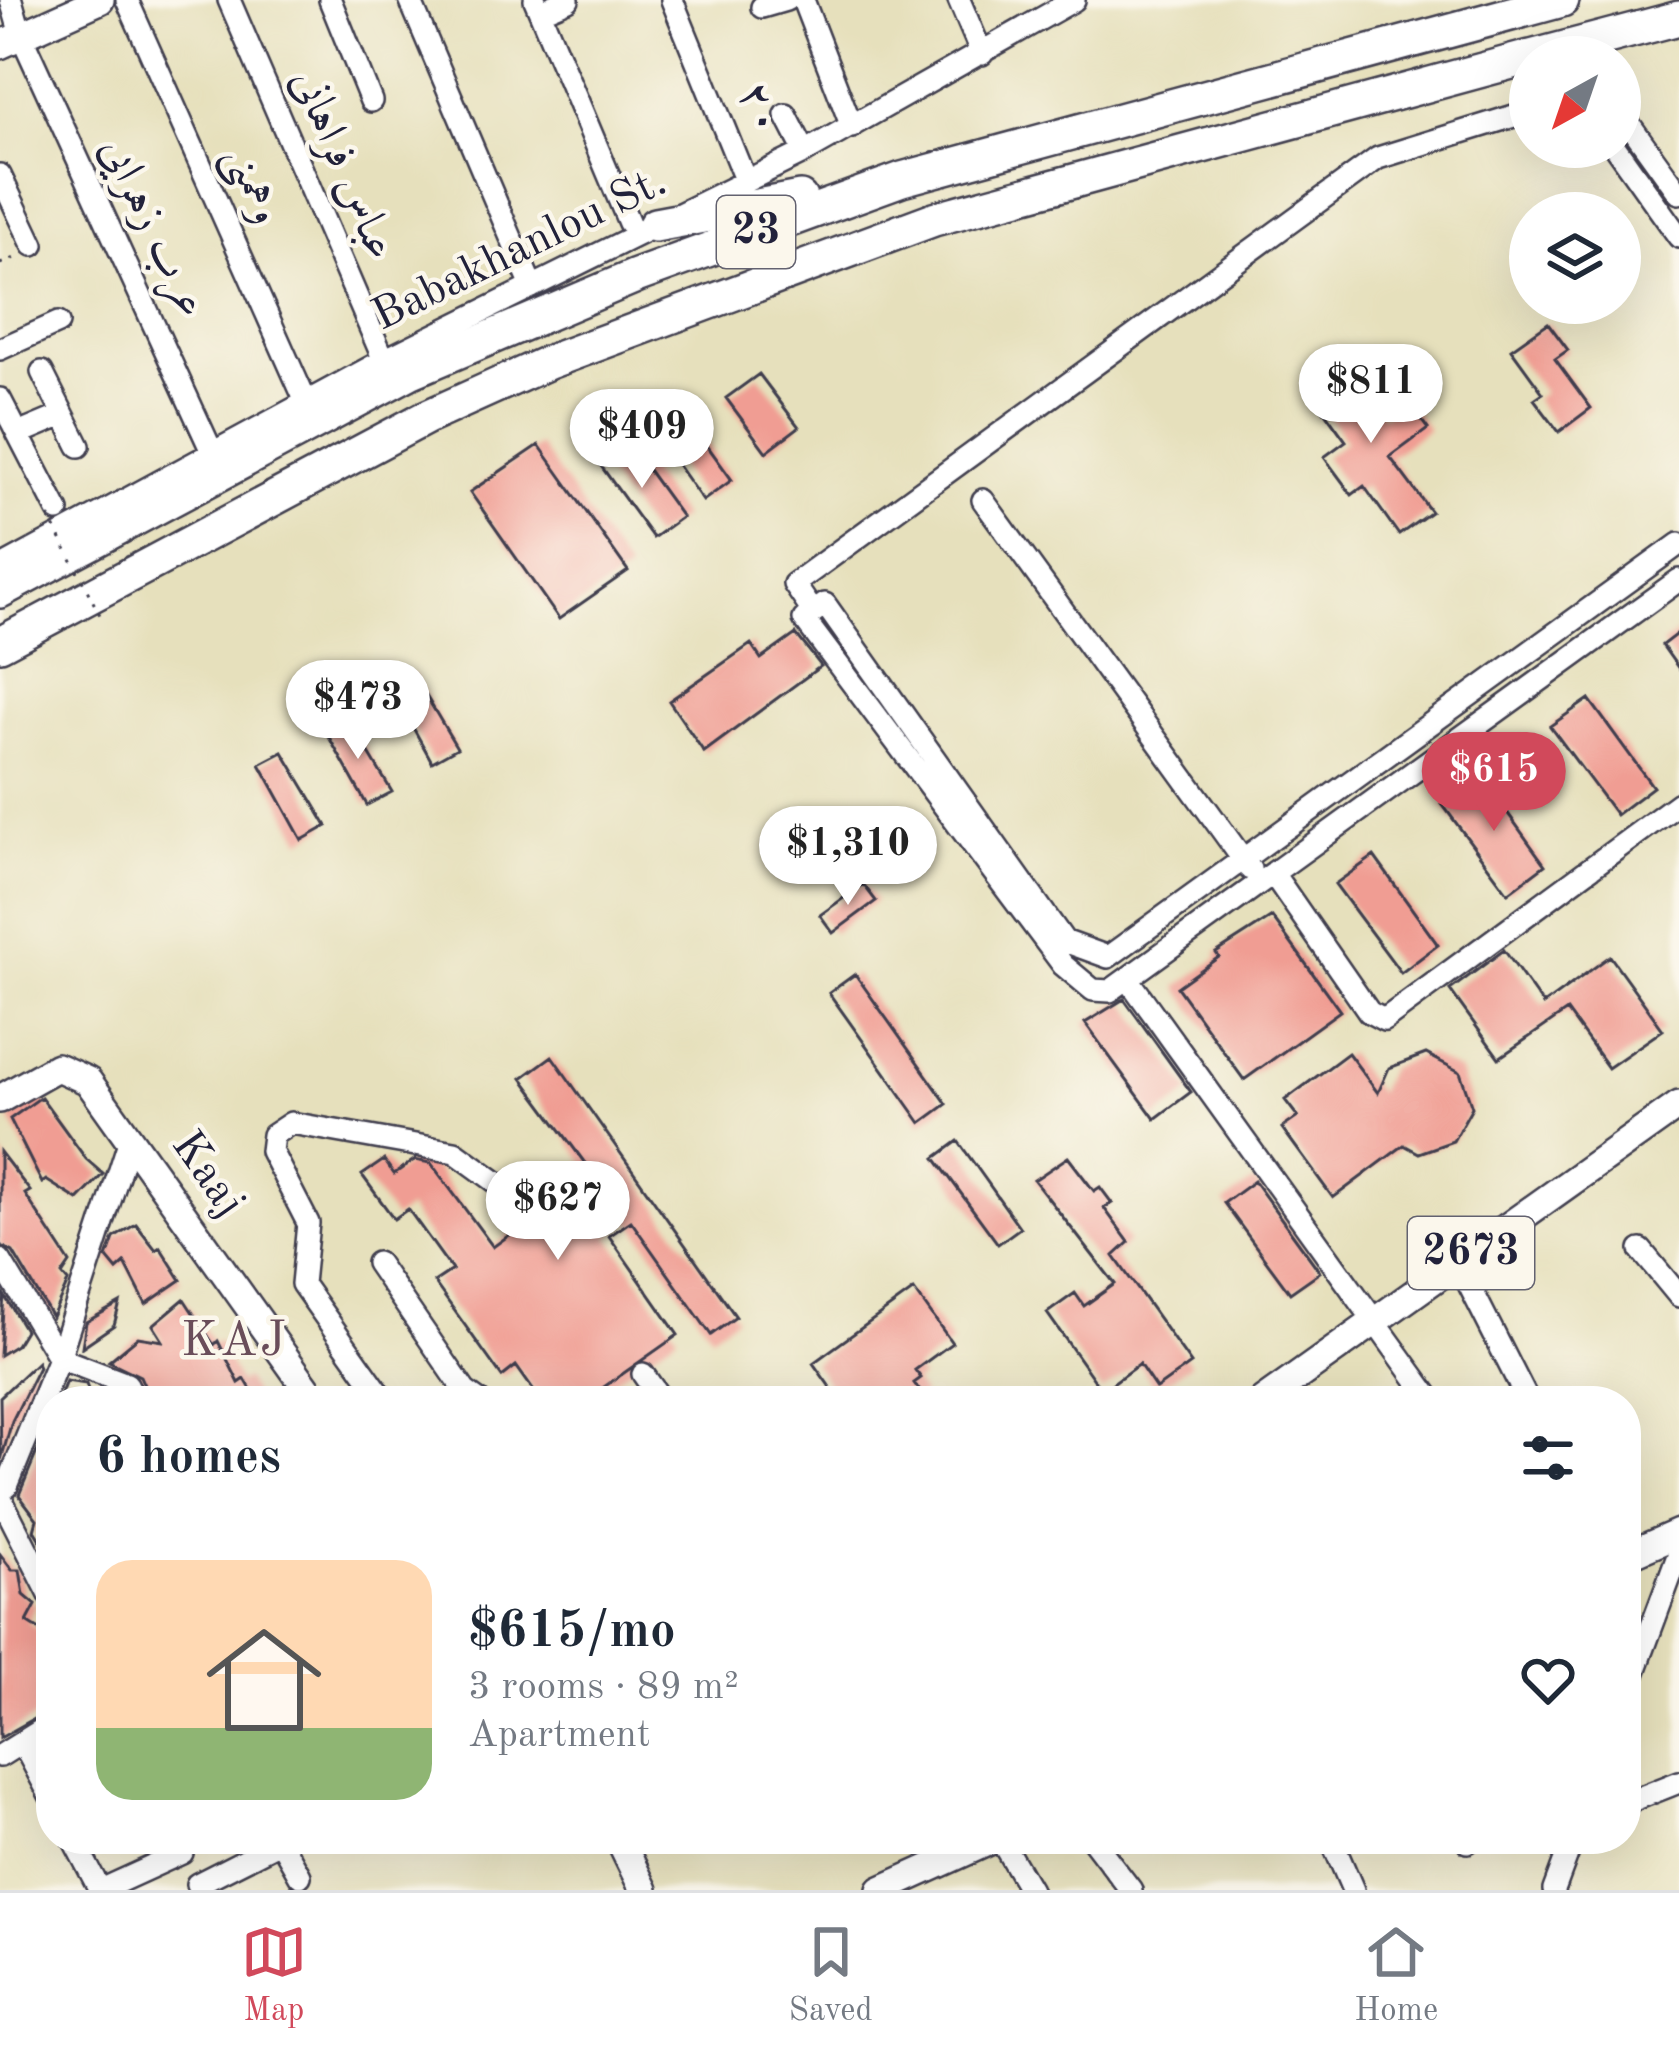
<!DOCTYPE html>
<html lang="en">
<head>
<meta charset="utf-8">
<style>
	:root { --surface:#fff; --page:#f2f2f3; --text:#1f2937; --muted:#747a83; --line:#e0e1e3; --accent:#d1495b }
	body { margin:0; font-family:"Old Standard TT",Amiri,serif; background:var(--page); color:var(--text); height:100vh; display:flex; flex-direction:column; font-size:45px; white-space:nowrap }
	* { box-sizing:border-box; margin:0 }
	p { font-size:39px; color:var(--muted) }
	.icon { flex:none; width:66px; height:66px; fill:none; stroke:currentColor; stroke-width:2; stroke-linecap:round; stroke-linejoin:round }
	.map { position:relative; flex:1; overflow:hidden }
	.sheet { position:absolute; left:36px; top:1386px; width:1605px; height:468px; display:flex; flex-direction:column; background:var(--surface); border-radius:48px; box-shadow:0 12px 48px #0002 }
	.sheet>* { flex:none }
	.needle { width:78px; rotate:220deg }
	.tools { position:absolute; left:1509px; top:36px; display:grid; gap:24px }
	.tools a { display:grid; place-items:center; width:132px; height:132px; border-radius:50%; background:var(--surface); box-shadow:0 12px 48px #0002; font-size:60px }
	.price { position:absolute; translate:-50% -102px; padding:0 27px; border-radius:42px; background:#fff; color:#222; font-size:39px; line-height:78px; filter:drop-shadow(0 3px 6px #0008) }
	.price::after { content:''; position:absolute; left:50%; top:72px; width:36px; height:27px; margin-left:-18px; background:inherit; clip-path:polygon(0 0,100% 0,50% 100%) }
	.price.selected { background:var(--accent); color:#fff }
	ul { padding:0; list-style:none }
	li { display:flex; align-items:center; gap:36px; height:300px; padding:0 60px }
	li span { display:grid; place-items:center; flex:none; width:336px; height:240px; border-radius:36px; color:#555 }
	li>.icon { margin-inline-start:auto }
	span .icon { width:144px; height:144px; fill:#fffc; stroke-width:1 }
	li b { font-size:51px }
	h2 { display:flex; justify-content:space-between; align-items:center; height:144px; padding:0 60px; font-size:51px }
	.tabs { display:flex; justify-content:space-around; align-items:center; height:168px; border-top:3px solid var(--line); background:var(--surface); font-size:33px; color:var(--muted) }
	.tabs a { display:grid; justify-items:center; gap:6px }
	.tabs .selected { color:var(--accent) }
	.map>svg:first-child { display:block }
	.building { fill:#f09d93 }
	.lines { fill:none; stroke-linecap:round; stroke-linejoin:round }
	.minor-casing { stroke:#3f3e4e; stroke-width:26 }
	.major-casing { stroke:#3f3e4e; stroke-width:32 }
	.highway-casing { stroke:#3f3e4e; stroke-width:38 }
	.path { stroke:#3f3e4e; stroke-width:3; stroke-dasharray:3 9; stroke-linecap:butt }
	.minor { stroke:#fff; stroke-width:21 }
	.major { stroke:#fff; stroke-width:27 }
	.highway { stroke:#fff; stroke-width:33 }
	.path-bridge { stroke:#3f3e4e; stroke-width:3; stroke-dasharray:3 9; stroke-linecap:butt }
	.labels { text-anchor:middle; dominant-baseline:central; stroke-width:9; stroke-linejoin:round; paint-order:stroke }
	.shield { fill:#fbf7ec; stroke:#636270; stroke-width:3 }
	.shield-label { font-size:42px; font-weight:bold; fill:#22223b }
	.street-label { font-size:45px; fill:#22223b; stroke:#fbf7ec }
	.neighbourhood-label { font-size:48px; letter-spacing:3px; fill:#6a4d5a; stroke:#fbf7ec }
</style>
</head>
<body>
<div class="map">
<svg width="1679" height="1890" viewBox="0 0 1679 1890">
	<rect width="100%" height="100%" fill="#fbf7ec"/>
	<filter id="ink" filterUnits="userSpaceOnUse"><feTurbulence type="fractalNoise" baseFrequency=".00833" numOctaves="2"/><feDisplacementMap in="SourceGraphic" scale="24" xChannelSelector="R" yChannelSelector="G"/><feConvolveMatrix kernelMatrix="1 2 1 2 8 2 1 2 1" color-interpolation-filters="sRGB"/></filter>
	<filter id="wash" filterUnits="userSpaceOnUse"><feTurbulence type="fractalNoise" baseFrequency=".004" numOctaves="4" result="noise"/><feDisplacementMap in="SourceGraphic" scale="48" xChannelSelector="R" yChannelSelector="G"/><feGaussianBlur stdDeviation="2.7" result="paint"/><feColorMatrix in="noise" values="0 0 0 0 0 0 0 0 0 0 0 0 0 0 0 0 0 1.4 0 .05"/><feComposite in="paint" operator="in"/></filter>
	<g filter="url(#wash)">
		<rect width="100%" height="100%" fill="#e6e0bc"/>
		<g id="blocks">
			<path class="building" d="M1548 323 1568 350 1555 359 1591 408 1559 432 1534 399 1543 393 1511 349Z
				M1342 361 1383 416 1406 399 1428 429 1390 457 1431 512 1399 535 1364 486 1352 495 1324 457 1346 441 1307 387Z
				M759 374 799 427 766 452 726 398Z
				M680 408 732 480 703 501 652 429Z
				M539 445 628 571 559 619 470 492Z
				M630 445 682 517 653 538 601 466Z
				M1679 632V669L1662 645Z
				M796 634 821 666 704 752 669 701 751 644 761 659Z
				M413 674 457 748 432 762 390 686Z
				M1589 699 1653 787 1616 815 1550 726Z
				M348 718 392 792 367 805 325 730Z
				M283 752 327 826 302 840 260 764Z
				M1481 776 1545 865 1508 893 1442 804Z
				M1374 856 1438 945 1401 973 1335 884Z
				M863 884 876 901 833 933 820 915Z
				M1272 917 1340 1011 1244 1080 1177 987 1219 957 1216 953Z
				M1504 950 1543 1005 1610 956 1663 1030 1608 1068 1567 1011 1499 1058 1450 990Z
				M855 974 947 1104 921 1123 829 993Z
				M1124 999 1191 1092 1155 1119 1085 1023Z
				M1348 1053 1378 1093 1389 1068 1426 1054 1460 1072 1472 1107 1453 1141 1419 1153 1404 1145 1333 1198 1282 1128 1298 1117 1285 1100Z
				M552 1056 736 1317 711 1335 631 1221 609 1236 678 1335 594 1394 598 1401H541L516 1366 502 1377 434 1282 452 1270 408 1209 394 1219 362 1175 384 1160 394 1174 414 1160 431 1163 493 1247 593 1174 522 1078Z
				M41 1097 86 1159 103 1174 78 1200 46 1180 42 1183 10 1119Z
				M958 1141 1020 1228 998 1244 935 1158Z
				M0 1152 30 1191 25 1194 70 1263 62 1275 68 1282 52 1317 13 1252 0 1245Z
				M1068 1157 1094 1191 1100 1187 1112 1203 1104 1208 1129 1242 1114 1256 1191 1364 1156 1389 1139 1364 1102 1391 1047 1313 1075 1293 1084 1306 1115 1284 1034 1180Z
				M1254 1181 1320 1272 1290 1293 1224 1203Z
				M136 1224 156 1250 160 1247 181 1280 146 1304 125 1263 117 1270 107 1258 114 1238Z
				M914 1290 952 1343 915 1370 921 1378 914 1383 923 1395 906 1401 890 1391 876 1401H840L813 1363Z
				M4 1295 25 1330 16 1345 0 1355Z
				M184 1299 214 1345 218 1341 239 1383 245 1379 258 1401H151L140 1376 109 1361 138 1337 163 1341 153 1325Z
				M120 1303 114 1325 82 1347 86 1322Z
				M37 1362 39 1367 12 1421 1 1460 0 1397Z
				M66 1381 86 1384 92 1401H58Z
				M51 1418V1558L34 1530 37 1519 19 1495Z
				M0 1554 12 1570H20L24 1595 36 1605 27 1622 51 1637V1709L0 1738Z"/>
		</g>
	</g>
	<g filter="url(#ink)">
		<use href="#blocks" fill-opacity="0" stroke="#3f3e4e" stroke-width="3"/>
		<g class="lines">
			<defs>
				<path id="minor" d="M11 0 21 35 213 454
					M127 0 306 402
					M229 0 384 360
					M330 0 371 101
					M410 0 532 287
					M535 0 629 223
					M672 0 746 182
					M803 0 852 127
					M959 0 982 54
					M762 7 786 0
					M540 12 568 0
					M1620 111 1679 193
					M786 115 805 152
					M1615 147 1679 237
					M0 175 33 245
					M0 349 58 323
					M42 372 79 446
					M0 399 58 511
					M18 434 63 415
					M983 500 1250 869
					M1679 544 1108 957 1064 941 825 604 804 619 1063 965 1093 990 1110 991 1679 580
					M0 568 384 360 805 152 1074 0
					M813 612 794 584 1378 158 1530 111
					M1274 875 1369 1012 1384 1020 1679 803
					M1129 980 1432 1401
					M1641 1250 1679 1296
					M0 1260 59 1358 127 1384 135 1401
					M377 1263 465 1391 479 1401
					M1458 1263 1528 1401
					M643 1374 662 1401
					M385 1401 302 1284 308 1223 271 1151 273 1135 291 1123 455 1152 517 1197
					M7 1486 59 1358 130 1139
					M0 1496 51 1597
					M1626 1696 1679 1553
					M22 1742 51 1797
					M0 1756 51 1724
					M1626 1803 1679 1782
					M73 1839 100 1890
					M279 1839 300 1876
					M1000 1839 1030 1890
					M1092 1839 1131 1890
					M1331 1839 1353 1890
					M1467 1839 1468 1842
					M197 1884 280 1842
					M101 1890 182 1853
					M1554 1890 1573 1839"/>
				<path id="major" d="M0 45 100 0
					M0 1099 57 1067 88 1081 316 1401
					M1263 1401 1679 1105
					M1626 1556 1679 1533
					M619 1839 644 1890
					M881 1890 994 1839"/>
				<path id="highway" d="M1531 57 1679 18
					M655 225 800 198
					M0 591 412 371 636 276 902 179 1562 0
					M0 644 427 417 549 362 934 219 1530 57"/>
			</defs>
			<use href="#minor" class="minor-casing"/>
			<use href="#major" class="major-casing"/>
			<use href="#highway" class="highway-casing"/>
			<path class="path" d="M0 264 15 258"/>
			<use href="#minor" class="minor"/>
			<use href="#major" class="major"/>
			<use href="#highway" class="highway"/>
			<path class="path-bridge" d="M49 516 101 617"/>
		</g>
	</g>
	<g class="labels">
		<g class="shield">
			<rect x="717" y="196" width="78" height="72" rx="9"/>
			<rect x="1408" y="1217" width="126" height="72" rx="9"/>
		</g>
		<g class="shield-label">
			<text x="756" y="232">23</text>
			<text x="1471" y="1253">2673</text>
		</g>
		<g class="street-label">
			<text transform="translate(759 109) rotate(68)">۲۰</text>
			<text transform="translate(342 165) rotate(67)">عباس فراهانی</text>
			<text transform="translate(252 185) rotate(66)">وهمنی</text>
			<text transform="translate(152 228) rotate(65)">عرب زهرایی</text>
			<text transform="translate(520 250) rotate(-26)">Babakhanlou St.</text>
			<text transform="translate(207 1175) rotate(55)">Kaaj</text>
		</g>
		<g class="neighbourhood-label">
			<text x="235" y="1342">KAJ</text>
		</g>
	</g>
</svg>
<div class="tools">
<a><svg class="needle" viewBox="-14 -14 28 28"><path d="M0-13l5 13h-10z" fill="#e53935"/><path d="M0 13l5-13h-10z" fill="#747a83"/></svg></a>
<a><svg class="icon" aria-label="layers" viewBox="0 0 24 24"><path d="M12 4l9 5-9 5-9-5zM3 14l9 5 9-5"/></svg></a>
</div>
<b class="price" style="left:1371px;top:446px">$811</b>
<b class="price" style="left:642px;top:491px">$409</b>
<b class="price" style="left:358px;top:762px">$473</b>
<b class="price selected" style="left:1494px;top:834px">$615</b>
<b class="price" style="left:848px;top:908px">$1,310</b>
<b class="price" style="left:558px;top:1263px">$627</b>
<section class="sheet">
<h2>6 homes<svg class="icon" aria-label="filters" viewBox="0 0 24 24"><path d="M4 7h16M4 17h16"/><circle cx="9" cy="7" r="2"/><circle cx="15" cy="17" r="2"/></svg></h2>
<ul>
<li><span style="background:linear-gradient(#ffd9b3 70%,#8fb573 0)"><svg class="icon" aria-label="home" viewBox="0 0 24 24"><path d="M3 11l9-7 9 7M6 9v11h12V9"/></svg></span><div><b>$615/mo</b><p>3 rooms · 89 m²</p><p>Apartment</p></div><svg class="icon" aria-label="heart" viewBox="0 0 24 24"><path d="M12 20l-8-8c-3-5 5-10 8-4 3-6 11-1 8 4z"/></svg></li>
</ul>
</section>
</div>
<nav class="tabs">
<a class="selected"><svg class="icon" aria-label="map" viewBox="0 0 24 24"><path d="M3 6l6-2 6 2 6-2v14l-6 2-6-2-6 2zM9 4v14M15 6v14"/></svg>Map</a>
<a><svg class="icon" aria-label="saved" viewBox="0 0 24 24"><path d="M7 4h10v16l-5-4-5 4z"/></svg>Saved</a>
<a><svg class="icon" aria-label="home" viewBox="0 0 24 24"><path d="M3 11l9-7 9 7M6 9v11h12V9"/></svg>Home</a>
</nav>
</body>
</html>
